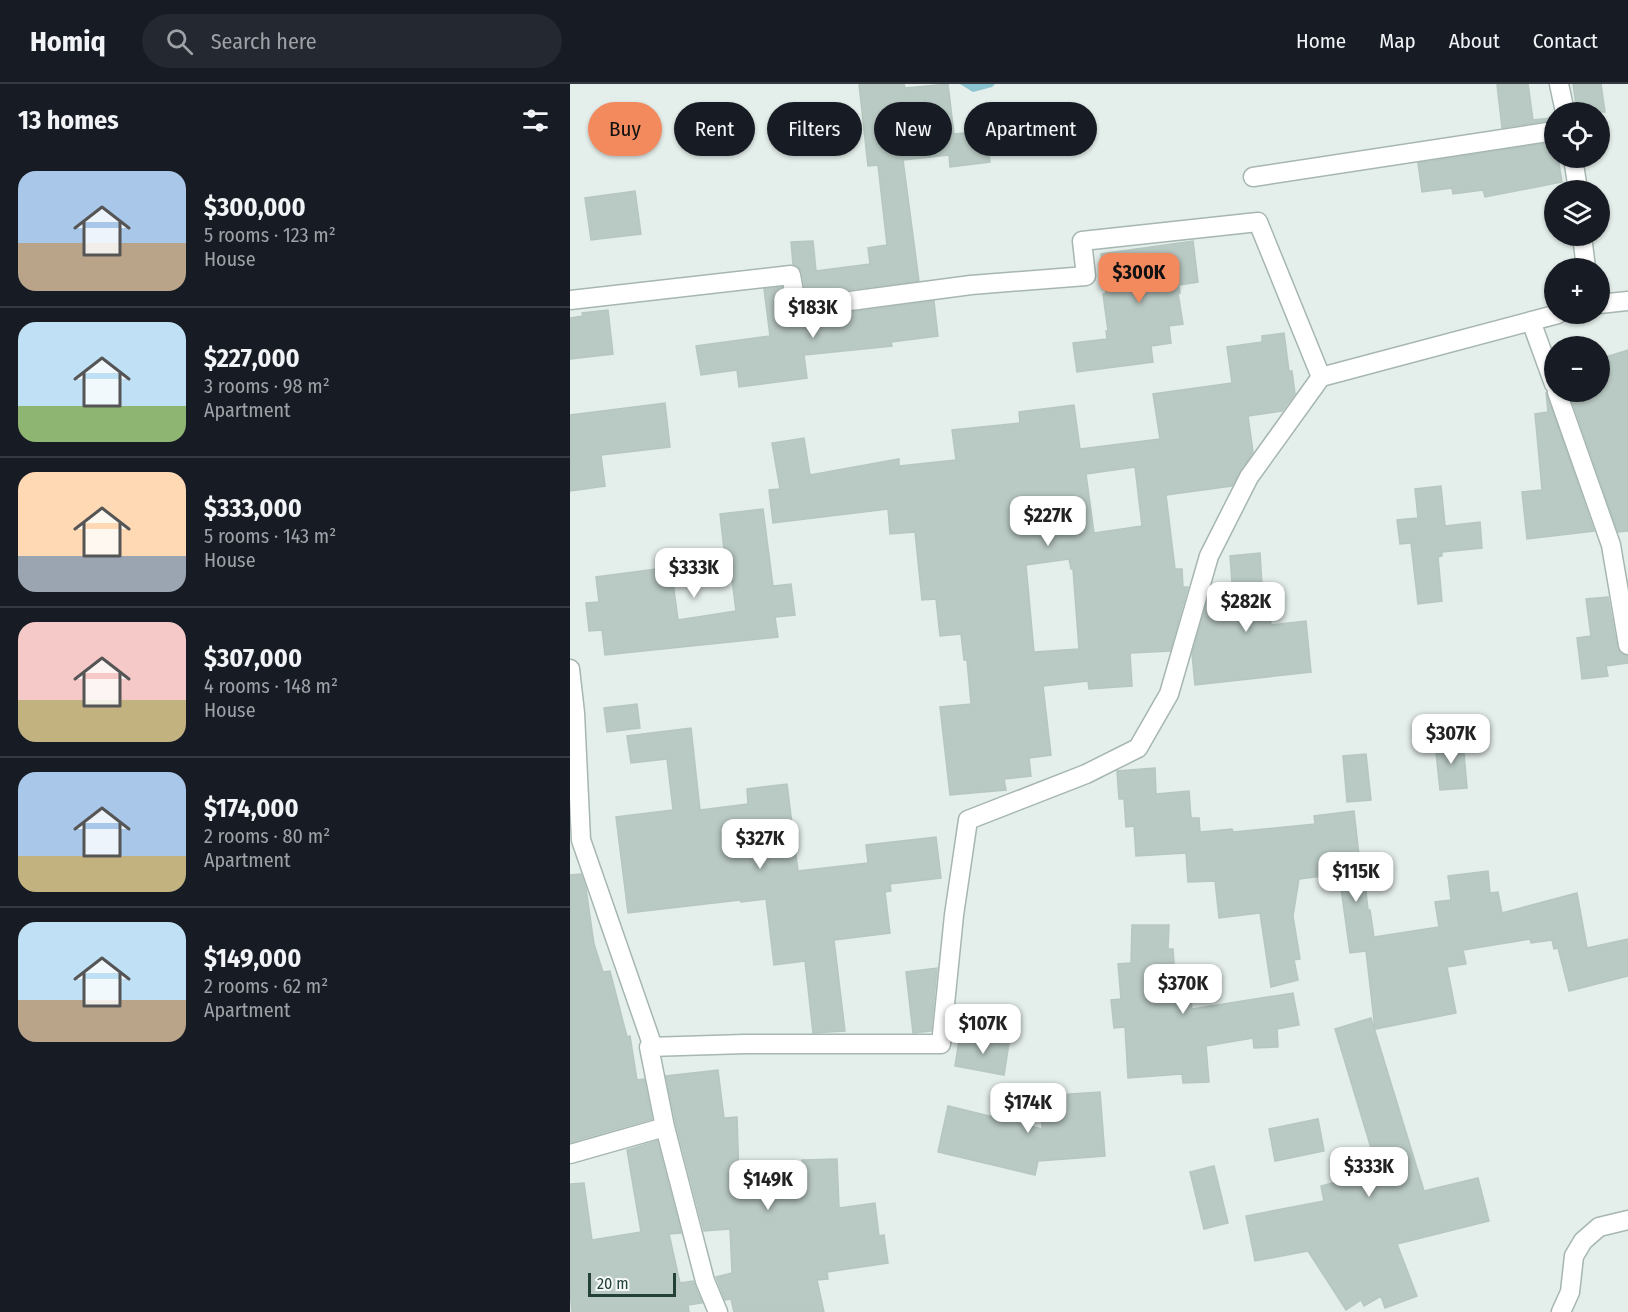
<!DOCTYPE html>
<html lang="en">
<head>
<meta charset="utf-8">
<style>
	:root { --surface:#171b24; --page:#242831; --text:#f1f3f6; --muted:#9ea1a6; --line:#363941; --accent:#f28a5e }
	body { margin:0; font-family:"Fira Sans Condensed",sans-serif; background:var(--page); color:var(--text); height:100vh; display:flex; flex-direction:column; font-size:22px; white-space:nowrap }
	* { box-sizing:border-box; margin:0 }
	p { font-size:20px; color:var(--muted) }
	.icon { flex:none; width:33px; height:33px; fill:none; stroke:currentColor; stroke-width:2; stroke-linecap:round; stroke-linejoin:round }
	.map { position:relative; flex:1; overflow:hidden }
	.sheet { display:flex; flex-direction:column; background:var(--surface); width:570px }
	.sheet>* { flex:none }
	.top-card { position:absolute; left:18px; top:18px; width:570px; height:54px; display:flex; gap:12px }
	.controls { position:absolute; left:974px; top:18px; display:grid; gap:12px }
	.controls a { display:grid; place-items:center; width:66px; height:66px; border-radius:50%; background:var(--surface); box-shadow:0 2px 4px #0004; font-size:30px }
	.scale { position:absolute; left:18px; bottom:15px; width:88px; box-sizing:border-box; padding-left:6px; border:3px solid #234039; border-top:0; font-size:16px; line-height:21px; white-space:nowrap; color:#234039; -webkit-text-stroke:4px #f5faf8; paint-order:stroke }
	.price { position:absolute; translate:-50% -51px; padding:0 14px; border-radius:12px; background:#fff; color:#222; font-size:20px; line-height:39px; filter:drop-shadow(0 2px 3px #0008) }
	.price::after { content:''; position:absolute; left:50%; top:36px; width:18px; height:14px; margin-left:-9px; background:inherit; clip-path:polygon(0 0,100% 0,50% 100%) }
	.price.active { background:var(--accent); color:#111 }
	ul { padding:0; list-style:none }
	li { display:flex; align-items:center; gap:18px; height:150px; padding:0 18px }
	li+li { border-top:2px solid var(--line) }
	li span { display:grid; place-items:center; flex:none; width:168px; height:120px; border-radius:18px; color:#555 }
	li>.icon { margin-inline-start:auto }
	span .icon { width:72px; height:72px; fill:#fffc; stroke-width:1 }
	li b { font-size:26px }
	h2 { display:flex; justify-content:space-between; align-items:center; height:72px; padding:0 18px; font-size:26px }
	.chip { padding:0 21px; border-radius:27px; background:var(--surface); box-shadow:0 2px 4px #0004; font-size:21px; line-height:54px }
	.chip.active { background:var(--accent); color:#111 }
	header { display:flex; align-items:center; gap:36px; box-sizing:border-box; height:84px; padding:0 30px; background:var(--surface); border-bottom:2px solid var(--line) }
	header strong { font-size:28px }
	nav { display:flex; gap:33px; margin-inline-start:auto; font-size:21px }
	.search { width:420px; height:54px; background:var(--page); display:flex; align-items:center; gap:15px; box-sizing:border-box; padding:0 21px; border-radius:33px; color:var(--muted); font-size:22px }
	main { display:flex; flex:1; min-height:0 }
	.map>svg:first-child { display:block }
	.water { fill:#8cc4d2 }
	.building { fill:#b9c9c3; stroke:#b6c7c1; stroke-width:1.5; fill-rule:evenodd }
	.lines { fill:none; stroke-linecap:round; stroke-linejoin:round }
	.street-casing { stroke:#a6b6b1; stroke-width:21 }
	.street { stroke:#fff; stroke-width:18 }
</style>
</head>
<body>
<header>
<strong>Homiq</strong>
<div class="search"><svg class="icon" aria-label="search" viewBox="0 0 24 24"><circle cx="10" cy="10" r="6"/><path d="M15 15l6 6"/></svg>Search here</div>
<nav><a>Home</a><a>Map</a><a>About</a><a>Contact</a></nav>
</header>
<main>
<section class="sheet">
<h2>13 homes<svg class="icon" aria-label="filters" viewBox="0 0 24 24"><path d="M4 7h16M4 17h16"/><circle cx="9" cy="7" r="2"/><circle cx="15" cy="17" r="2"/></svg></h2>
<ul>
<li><span style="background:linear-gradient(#a9c7e8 60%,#b9a48a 0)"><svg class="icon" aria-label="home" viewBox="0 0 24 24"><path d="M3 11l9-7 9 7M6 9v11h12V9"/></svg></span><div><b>$300,000</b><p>5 rooms · 123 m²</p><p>House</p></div></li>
<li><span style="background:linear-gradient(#bfe0f5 70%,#8fb573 0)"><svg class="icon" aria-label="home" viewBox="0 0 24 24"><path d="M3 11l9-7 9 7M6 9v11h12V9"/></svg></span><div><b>$227,000</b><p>3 rooms · 98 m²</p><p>Apartment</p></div></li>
<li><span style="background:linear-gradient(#ffd9b3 70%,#9aa5b1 0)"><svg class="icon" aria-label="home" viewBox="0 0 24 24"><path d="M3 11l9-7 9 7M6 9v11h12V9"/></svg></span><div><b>$333,000</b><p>5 rooms · 143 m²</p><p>House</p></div></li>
<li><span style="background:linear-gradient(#f6c9c9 65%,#c2b280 0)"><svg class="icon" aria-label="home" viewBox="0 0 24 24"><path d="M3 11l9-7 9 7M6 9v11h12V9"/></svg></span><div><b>$307,000</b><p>4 rooms · 148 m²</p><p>House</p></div></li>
<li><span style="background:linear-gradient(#a9c7e8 70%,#c2b280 0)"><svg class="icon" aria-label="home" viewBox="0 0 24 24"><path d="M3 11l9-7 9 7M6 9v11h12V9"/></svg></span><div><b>$174,000</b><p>2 rooms · 80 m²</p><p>Apartment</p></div></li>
<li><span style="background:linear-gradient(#bfe0f5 65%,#b9a48a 0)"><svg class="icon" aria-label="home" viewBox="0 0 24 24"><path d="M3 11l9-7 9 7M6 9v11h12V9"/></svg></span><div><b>$149,000</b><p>2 rooms · 62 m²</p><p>Apartment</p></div></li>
</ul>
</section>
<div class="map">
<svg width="1058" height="1228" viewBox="0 0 1058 1228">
	<rect width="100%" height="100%" fill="#e4eeea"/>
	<path class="water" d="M390 0H425L422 3 403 8Z"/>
	<path class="building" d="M289 0H334L335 4 378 0 384 50 416 47 420 78 380 83 379 71 333 76 349 197 236 211 232 188 229 184 223 180 221 158 243 157 246 187 300 180 298 164 317 161 308 81 298 82Z
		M927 0H958L963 36 980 34 981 36 932 44Z
		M1003 0H1031L1035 28H1007Z
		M984 58V74H988L992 98 915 113 913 106 883 110 882 104 852 108 848 79Z
		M65 107 71 150 21 156 15 114Z
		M623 157 628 198 609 201 610 209H608L613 240 599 242 601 259 581 262 583 278 507 288 503 259 537 255 536 247H538L533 210 536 209 531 170Z
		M212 203 218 231 228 235 364 217 368 252 321 258 322 262 234 271 237 294 169 303 167 286 131 291 126 262 200 252 194 205Z
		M38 226 43 270 0 275V234L13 232 12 229Z
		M714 249 719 287H722L725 310 712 327 678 332 683 368 662 402 596 411 605 485H612L613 503H618L600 567 560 569 562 602 519 605 518 597 473 602 481 671 459 674 461 692 434 695 436 706 380 711 370 623 401 620 397 576H394L391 550 370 552 366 515 352 516 345 448 320 450 318 425 203 439 199 406 210 405 202 359 234 354 240 391 329 375V382L386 376 382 346 450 339 449 328 504 321 510 365 590 355 583 310 662 299 657 263 692 258V252ZM565 383 572 442 524 449 516 390ZM499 475 501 485H503L509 565 464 568 456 481Z
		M1058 266V447L1048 448 999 308H1029V275Z
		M976 308 1024 447 957 455 952 408 972 406 965 330 978 328Z
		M95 319 100 363 31 371 35 402 0 407V331Z
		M871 402 875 442 910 438 912 464 872 468V472L868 473 872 517 848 520 841 459 830 460 827 436 848 434 845 405Z
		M193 425 203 502 221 500 225 531 205 533 208 553 35 571 32 546 19 547 16 519 29 518 26 493 101 483 108 536 166 527 158 465H154L150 430Z
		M690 469 694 533 700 532 701 541 736 537 741 588 625 601 622 570 642 501 662 499 660 472Z
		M1038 513 1047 563 1050 569 1058 572V579L1036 582 1038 592 1012 595 1007 554 1021 552 1016 515Z
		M67 620 70 644 37 648 34 624Z
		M121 644 130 726 178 720 177 705 217 700 228 787 298 779 296 761 366 753 371 794 320 800 321 807 315 808 320 849 264 856 275 947 243 949 235 877 204 881 196 815 171 818 170 816 58 829 46 733 103 726 97 675 61 679 57 652Z
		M893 657 897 704 870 706 865 659Z
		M796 670 801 716 777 718 773 672Z
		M585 684 586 710 619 707 621 734H629L630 748 662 745 663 748 745 740 744 732 784 727 789 771H792L798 826H800L804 853 869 843 865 818 881 816 878 792 918 787 920 809 928 808 932 829 1007 809 1017 864 1058 855V892L999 907 988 864 984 865 982 856 961 859 960 855 893 866 896 880 877 883 886 929 805 945 796 867 780 869 769 790 729 795 723 832 730 875 724 876 728 896 701 903 690 829 649 834 645 797 618 798 616 769 566 772 564 742 556 743 554 715H549L547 687Z
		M11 790 16 805 24 860 33 888 40 887 57 953 60 952 67 996 74 995 82 1035 0 1058V791Z
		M562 841H599L598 865H603L606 907 620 906 622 925 723 909 729 941 707 945 708 963 684 964 683 954 636 962 639 998 613 999 612 990 558 994 555 943 544 944 541 916 551 915 548 880 561 879Z
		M367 884 361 947 343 949 336 888Z
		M801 934 854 1107 908 1094 919 1137 827 1160 847 1212 815 1224 811 1212 794 1222 791 1216 776 1226 738 1167 685 1177 676 1132 754 1117 751 1102 808 1087 765 945Z
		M414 954 439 959 434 991 385 982 389 957Z
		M148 986 154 1034 167 1033 169 1093 233 1088 232 1076 267 1075 269 1124 305 1119 309 1152 314 1151 318 1179 257 1188 258 1195 247 1196 254 1228H164L161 1215 155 1216 146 1193 162 1189 160 1145 134 1147 106 1040 96 992Z
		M530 1008 535 1072 468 1077 465 1091 368 1068 378 1022 472 1045 470 1012Z
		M748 1035 754 1067 705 1077 699 1045Z
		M87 1057 111 1149 99 1150 110 1199 123 1197 132 1219 118 1221 119 1228H2L0 1207V1100L14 1099 22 1156 71 1148 57 1066Z
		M644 1082 658 1139 634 1145 620 1088Z"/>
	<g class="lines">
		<defs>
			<path id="street" d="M989 0 995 28
				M1003 74 1008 106
				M683 93 984 47
				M1012 152 1016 184
				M0 216 221 191 227 224 401 201 516 192 512 157 688 138 751 293
				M1029 220 1058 217
				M961 237 984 300
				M987 308 1041 461 1058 561
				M0 585 5 629 11 756 83 963
				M0 1070 95 1043
				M148 1228 135 1197 95 1043 79 963 175 960H371L384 831 398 736 516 690 568 664 599 610 639 472 679 393 751 293 988 230
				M991 1228 1000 1208 1004 1172 1013 1157 1029 1143 1058 1136"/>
		</defs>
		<use href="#street" class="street-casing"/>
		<use href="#street" class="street"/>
	</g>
</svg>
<div class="controls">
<a><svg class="icon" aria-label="locate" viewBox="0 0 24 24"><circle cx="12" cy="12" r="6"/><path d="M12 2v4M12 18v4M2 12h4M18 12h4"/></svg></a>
<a><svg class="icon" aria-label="layers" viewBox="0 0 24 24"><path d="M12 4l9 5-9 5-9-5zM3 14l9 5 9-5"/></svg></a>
<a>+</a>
<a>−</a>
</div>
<div class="scale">20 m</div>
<b class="price active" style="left:569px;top:220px">$300K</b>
<b class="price" style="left:243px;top:255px">$183K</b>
<b class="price" style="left:478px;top:463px">$227K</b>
<b class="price" style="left:124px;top:515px">$333K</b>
<b class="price" style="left:676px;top:549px">$282K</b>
<b class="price" style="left:881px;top:681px">$307K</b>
<b class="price" style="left:190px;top:786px">$327K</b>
<b class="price" style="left:786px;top:819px">$115K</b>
<b class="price" style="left:613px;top:931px">$370K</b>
<b class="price" style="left:413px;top:971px">$107K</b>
<b class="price" style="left:458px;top:1050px">$174K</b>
<b class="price" style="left:799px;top:1114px">$333K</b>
<b class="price" style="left:198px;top:1127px">$149K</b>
<div class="top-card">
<a class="chip active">Buy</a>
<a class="chip">Rent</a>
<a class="chip">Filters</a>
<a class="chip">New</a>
<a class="chip">Apartment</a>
</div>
</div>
</main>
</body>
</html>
